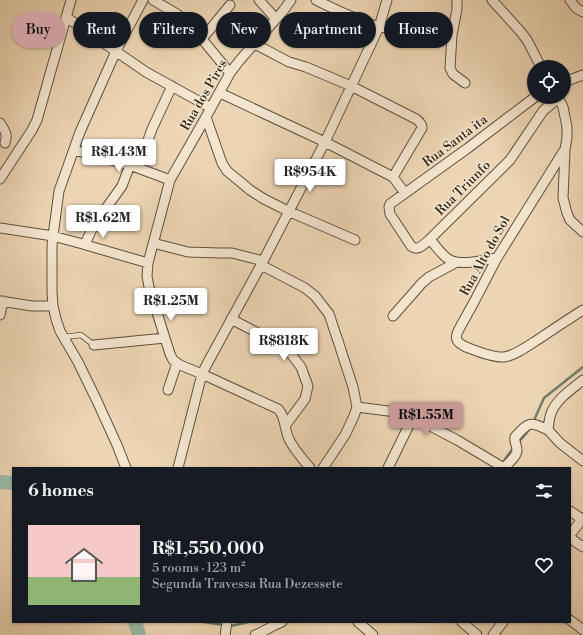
<!DOCTYPE html>
<html lang="en">
<head>
<meta charset="utf-8">
<style>
	:root { --surface:#171b24; --page:#242831; --text:#f1f3f6; --muted:#9ea1a6; --accent:#c59692 }
	body { margin:0; font-family:"Libre Bodoni",serif; background:var(--page); color:var(--text); height:100vh; display:flex; flex-direction:column; font-size:15px; white-space:nowrap }
	* { box-sizing:border-box; margin:0 }
	p { font-size:13px; color:var(--muted) }
	.icon { flex:none; width:22px; height:22px; fill:none; stroke:currentColor; stroke-width:2; stroke-linecap:round; stroke-linejoin:round }
	.map { position:relative; flex:1; overflow:hidden }
	.panel { position:absolute; left:12px; top:467px; width:559px; height:156px; display:flex; flex-direction:column; background:var(--surface); border-radius:0px; box-shadow:0 1px 3px #0004 }
	.panel>* { flex:none }
	.banner { position:absolute; left:12px; top:12px; width:559px; height:36px; display:flex; gap:8px }
	.fabs { position:absolute; left:527px; top:60px; display:grid; gap:8px }
	.fabs a { display:grid; place-items:center; width:44px; height:44px; border-radius:50%; background:var(--surface); box-shadow:0 1px 3px #0004; font-size:20px }
	.price { position:absolute; translate:-50% -34px; padding:0 9px; border-radius:4px; background:#fff; color:#222; font-size:13px; line-height:26px; filter:drop-shadow(0 1px 2px #0008) }
	.price::after { content:''; position:absolute; left:50%; top:24px; width:12px; height:9px; margin-left:-6px; background:inherit; clip-path:polygon(0 0,100% 0,50% 100%) }
	.price.active { background:var(--accent); color:#111 }
	ul { padding:0; list-style:none }
	li { display:flex; align-items:center; gap:12px; height:100px; padding:0 16px }
	li span { display:grid; place-items:center; flex:none; width:112px; height:80px; border-radius:0px; color:#555 }
	li>.icon { margin-inline-start:auto }
	span .icon { width:48px; height:48px; fill:#fffc; stroke-width:1 }
	li b { font-size:17px }
	h2 { display:flex; justify-content:space-between; align-items:center; height:48px; padding:0 16px; font-size:17px }
	.chip { padding:0 14px; border-radius:18px; background:var(--surface); box-shadow:0 1px 3px #0004; font-size:14px; line-height:36px }
	.chip.active { background:var(--accent); color:#111 }
	.map>svg:first-child { display:block }
	.lines { fill:none; stroke-linecap:round; stroke-linejoin:round }
	.stream { stroke:#6f7e6e; stroke-width:2.5 }
	.river { stroke:#9ab9a7; stroke-width:14 }
	.lane-casing { stroke:#5e513f; stroke-width:6 }
	.street-casing { stroke:#5e513f; stroke-width:11 }
	.lane { stroke:#f3e4ce; stroke-width:4.5 }
	.street { stroke:#f3e4ce; stroke-width:9 }
	.labels { text-anchor:middle; dominant-baseline:central; stroke-width:3; stroke-linejoin:round; paint-order:stroke }
	.street-label { font-size:13px; fill:#2f2518; stroke:#f3e4ce }
</style>
</head>
<body>
<div class="map">
<svg width="583" height="635" viewBox="0 0 583 635">
	<rect width="100%" height="100%" fill="#edd5b3"/>
	<filter id="stains"><feTurbulence type="fractalNoise" baseFrequency=".005" numOctaves="4"/><feColorMatrix values="0 0 0 0 .2 0 0 0 0 .09 0 0 0 0 .02 0 0 0 .5 -.17"/></filter>
	<radialGradient id="worn" r=".72"><stop offset=".6" stop-color="#630" stop-opacity="0"/><stop offset="1" stop-color="#630" stop-opacity=".3"/></radialGradient>
	<g class="lines">
		<path class="stream" d="M535 418 544 398 583 367
			M518 443 529 430
			M502 464 508 455 514 447
			M204 622 224 625
			M229 626H231L248 622"/>
		<path class="river" d="M0 482 13 483
			M135 622 139 635"/>
		<defs>
			<path id="lane" d="M64 337 81 335 94 345"/>
			<path id="street" d="M153 0 177 14 183 19 202 39 230 73
				M259 0 276 19
				M291 0 283 11 240 60 230 73 206 117 170 180 148 263 147 276 149 287 170 354 173 360 180 365 202 374 278 409C286 417 284 429 289 439 294 450 303 459 310 468
				M316 0C336 10 357 20 379 27L452 35 457 9V0
				M492 0 520 31 527 40 541 67
				M570 0 576 8 583 12
				M66 17 146 72 211 108
				M452 35 450 68 453 74 465 83
				M202 39 230 5
				M255 44 289 62 306 67 351 86 416 119C420 122 422 124 422 128L393 177
				M564 82 583 75
				M220 93 325 142 393 177 405 193
				M535 97 468 148 390 204 389 207 390 214 411 246C418 252 424 244 430 239L504 166 510 160 543 111 558 98
				M558 97 563 107 567 127V138L565 149 563 198 567 213 570 220 583 232
				M206 117 222 163 227 171 238 180 250 190 264 199 288 211 355 240
				M0 123C5 131 8 134 5 143
				M565 149 497 258 474 302 458 331C454 340 458 343 466 347 476 351 493 358 504 357 515 356 532 343 542 337 555 328 569 319 583 310
				M74 150 130 165 170 180
				M138 168 152 129 172 86
				M0 179 32 130 37 120 71 0
				M0 228 53 236 79 243 148 263
				M430 239C436 246 442 256 450 260 462 266 484 260 497 258
				M153 243 188 252 220 253H232L263 261
				M85 244 94 225 122 186 130 165
				M261 265 305 288 315 296 329 314 339 344 353 387 357 407 354 416 345 435 323 468
				M0 301 32 306H53
				M0 315 3 301
				M393 316 422 283 429 277 457 262
				M231 319 283 346 291 354 301 367 308 386 305 399 285 426
				M94 345 165 338
				M583 380C572 389 558 398 552 411 549 417 549 423 548 430L560 443 583 461
				M168 390 177 363
				M357 407 396 412 413 417 457 440 504 468
				M126 468 117 445 97 401 78 362 60 331 56 319 53 306 52 292V246L53 236 59 191 80 132 116 51 143 0
				M178 468 202 374 207 364 261 265 325 142 379 27 387 0
				M388 468 413 417
				M504 468C508 463 517 457 517 450 517 445 514 443 515 437 529 422 529 421 548 430
				M570 511 582 519
				M570 535 583 518
				M570 538 583 547
				M570 620 583 630
				M358 622 373 635
				M462 622 477 635
				M225 635 227 622
				M255 635 258 634 273 626 282 622
				M493 635 503 622"/>
		</defs>
		<use href="#lane" class="lane-casing"/>
		<use href="#street" class="street-casing"/>
		<use href="#lane" class="lane"/>
		<use href="#street" class="street"/>
	</g>
	<g class="labels">
		<g class="street-label">
			<text transform="translate(204 95) rotate(-60)">Rua dos Pires</text>
			<text transform="translate(455 141) rotate(-37)">Rua Santa ita</text>
			<text transform="translate(463 188) rotate(-45)">Rua Triunfo</text>
			<text transform="translate(485 256) rotate(-61)">Rua Alto do Sol</text>
		</g>
	</g>
	<rect width="100%" height="100%" filter="url(#stains)"/>
	<rect width="100%" height="100%" fill="url(#worn)"/>
</svg>
<div class="fabs">
<a><svg class="icon" aria-label="locate" viewBox="0 0 24 24"><circle cx="12" cy="12" r="6"/><path d="M12 2v4M12 18v4M2 12h4M18 12h4"/></svg></a>
</div>
<b class="price" style="left:119px;top:173px">R$1.43M</b>
<b class="price" style="left:310px;top:193px">R$954K</b>
<b class="price" style="left:103px;top:239px">R$1.62M</b>
<b class="price" style="left:171px;top:322px">R$1.25M</b>
<b class="price" style="left:284px;top:362px">R$818K</b>
<b class="price active" style="left:426px;top:436px">R$1.55M</b>
<div class="banner">
<a class="chip active">Buy</a>
<a class="chip">Rent</a>
<a class="chip">Filters</a>
<a class="chip">New</a>
<a class="chip">Apartment</a>
<a class="chip">House</a>
</div>
<section class="panel">
<h2>6 homes<svg class="icon" aria-label="filters" viewBox="0 0 24 24"><path d="M4 7h16M4 17h16"/><circle cx="9" cy="7" r="2"/><circle cx="15" cy="17" r="2"/></svg></h2>
<ul>
<li><span style="background:linear-gradient(#f6c9c9 65%,#8fb573 0)"><svg class="icon" aria-label="home" viewBox="0 0 24 24"><path d="M3 11l9-7 9 7M6 9v11h12V9"/></svg></span><div><b>R$1,550,000</b><p>5 rooms · 123 m²</p><p>Segunda Travessa Rua Dezessete</p></div><svg class="icon" aria-label="heart" viewBox="0 0 24 24"><path d="M12 20l-8-8c-3-5 5-10 8-4 3-6 11-1 8 4z"/></svg></li>
</ul>
</section>
</div>
</body>
</html>
